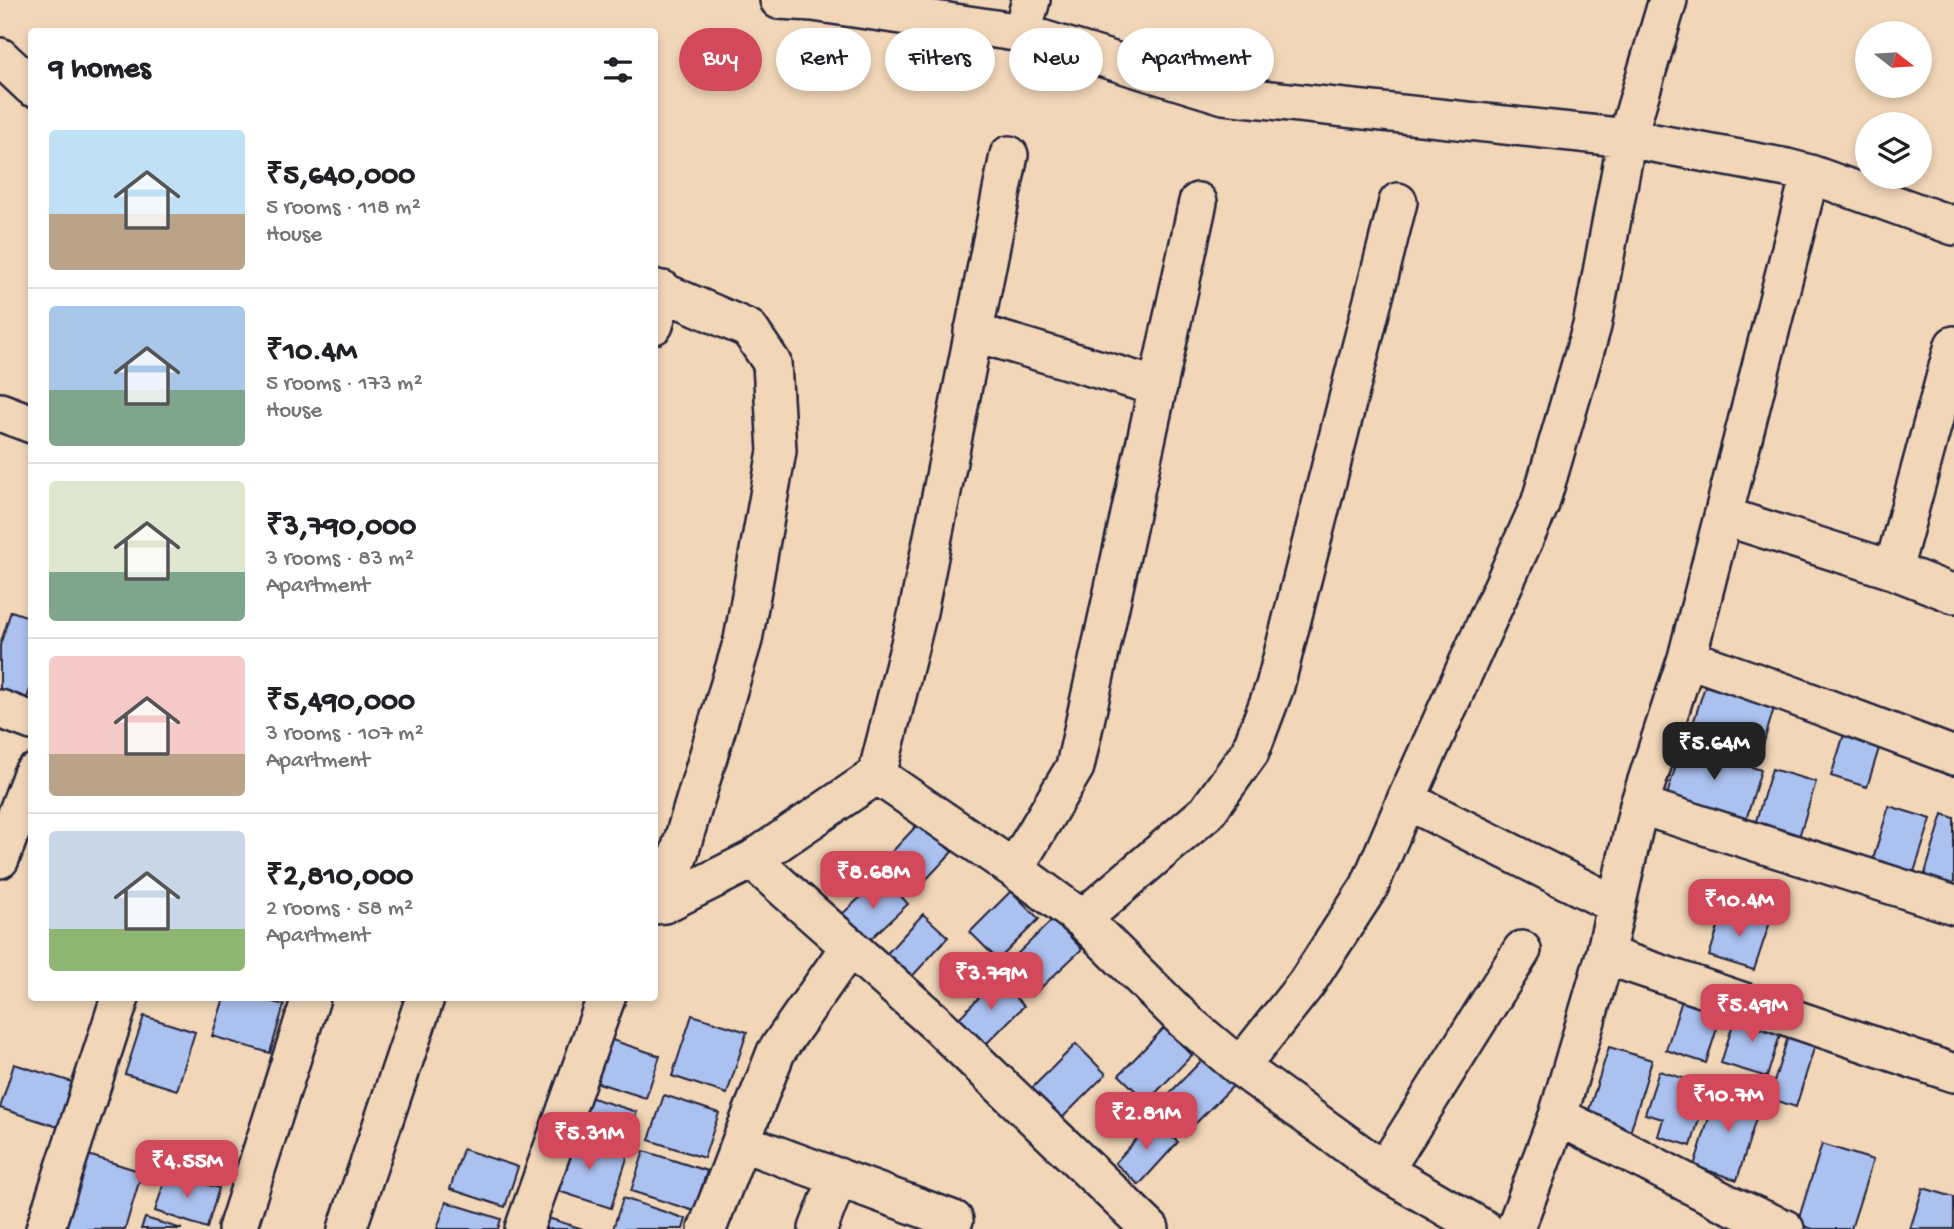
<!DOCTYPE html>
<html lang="en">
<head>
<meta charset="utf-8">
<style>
	:root { --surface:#fff; --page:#f2f2f2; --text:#202124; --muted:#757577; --line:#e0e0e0; --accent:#d1495b }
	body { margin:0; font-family:"Gochi Hand",sans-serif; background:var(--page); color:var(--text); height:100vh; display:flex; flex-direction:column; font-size:26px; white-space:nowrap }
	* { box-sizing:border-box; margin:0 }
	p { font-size:23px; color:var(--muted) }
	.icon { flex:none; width:38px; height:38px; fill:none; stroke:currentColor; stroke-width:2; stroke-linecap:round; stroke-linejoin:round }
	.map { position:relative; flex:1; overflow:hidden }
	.drawer { position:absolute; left:28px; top:28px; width:630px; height:973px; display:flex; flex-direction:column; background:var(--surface); border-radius:7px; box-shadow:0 4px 10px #0003 }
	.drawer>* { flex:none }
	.banner { position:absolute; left:679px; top:28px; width:665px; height:63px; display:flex; gap:14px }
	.needle { width:46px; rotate:107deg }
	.fabs { position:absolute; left:1855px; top:21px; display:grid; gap:14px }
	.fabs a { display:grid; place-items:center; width:77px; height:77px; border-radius:50%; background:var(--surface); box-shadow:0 4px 10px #0003; font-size:35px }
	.price { position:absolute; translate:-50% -60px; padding:0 16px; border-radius:14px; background:var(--accent); color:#fff; font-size:23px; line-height:46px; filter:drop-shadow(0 2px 4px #0008) }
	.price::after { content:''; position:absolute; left:50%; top:42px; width:21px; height:16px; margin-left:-10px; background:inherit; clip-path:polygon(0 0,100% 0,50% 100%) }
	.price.active { background:#222; color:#fff }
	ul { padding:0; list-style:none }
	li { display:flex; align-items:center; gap:21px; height:175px; padding:0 21px }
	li+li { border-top:2px solid var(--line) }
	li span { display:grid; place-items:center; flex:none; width:196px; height:140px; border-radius:7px; color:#555 }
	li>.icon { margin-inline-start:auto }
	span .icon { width:84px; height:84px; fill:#fffc; stroke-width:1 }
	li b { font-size:30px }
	h2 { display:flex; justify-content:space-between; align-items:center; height:84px; padding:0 21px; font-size:30px }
	.pill { padding:0 24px; border-radius:32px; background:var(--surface); box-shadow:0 4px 10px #0003; font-size:24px; line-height:63px }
	.pill.active { background:var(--accent); color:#fff }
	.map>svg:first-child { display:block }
	.building { fill:#abc1ef; stroke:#22223b; stroke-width:2 }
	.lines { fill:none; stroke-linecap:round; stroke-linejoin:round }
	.minor-casing { stroke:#22223b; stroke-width:42 }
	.minor { stroke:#f1d6b8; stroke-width:37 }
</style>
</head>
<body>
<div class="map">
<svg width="1954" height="1229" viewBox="0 0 1954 1229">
	<rect width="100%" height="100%" fill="#f1d6b8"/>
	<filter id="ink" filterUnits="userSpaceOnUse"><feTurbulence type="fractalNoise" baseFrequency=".0143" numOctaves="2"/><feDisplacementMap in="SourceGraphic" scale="14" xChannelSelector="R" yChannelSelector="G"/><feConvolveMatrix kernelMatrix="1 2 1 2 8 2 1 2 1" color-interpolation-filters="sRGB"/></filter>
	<g filter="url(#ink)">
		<path class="building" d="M11 611 32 618V684L27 698 0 689V645Z
			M1705 686 1774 708 1760 755 1690 733Z
			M1845 731 1881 742 1867 787 1831 776Z
			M1682 745 1761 770 1746 820 1667 795Z
			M1772 769 1816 782 1799 837 1755 824Z
			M1889 806 1931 819 1914 872 1873 859Z
			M1943 814 1954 818V889L1923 880Z
			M920 822 952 852 921 885 889 855Z
			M883 876 908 904 864 945 838 918Z
			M1011 891 1039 919 998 960 970 932Z
			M1724 908 1770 922 1754 970 1709 956Z
			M923 914 948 937 907 982 882 959Z
			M1053 919 1082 949 1032 996 1004 967Z
			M997 979 1024 1006 985 1045 958 1019Z
			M1684 994 1724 1006 1706 1063 1666 1050Z
			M224 998H258L284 1005 270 1053 212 1036Z
			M1737 1011 1783 1025 1767 1077 1721 1063Z
			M692 1015 747 1032 727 1094 672 1076Z
			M144 1016 195 1032 177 1090 125 1074Z
			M1792 1024 1819 1032 1796 1107 1769 1098Z
			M1164 1028 1192 1055 1147 1102 1119 1075Z
			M603 1037 660 1056 646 1098 589 1080Z
			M1076 1044 1106 1074 1059 1121 1029 1091Z
			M1609 1047 1652 1060 1630 1133 1586 1119Z
			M1206 1056 1235 1084 1187 1132 1159 1104Z
			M14 1064 72 1082 58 1127 0 1108Z
			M1659 1071 1709 1086 1691 1146 1658 1136 1663 1119 1645 1114Z
			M1718 1089 1761 1102 1737 1180 1694 1166Z
			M664 1095 719 1113 704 1158 649 1140Z
			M586 1096 637 1112 627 1143 576 1127Z
			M1154 1120 1178 1142 1139 1185 1115 1163Z
			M566 1135 628 1155 611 1208 549 1188Z
			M1822 1144 1873 1160 1851 1229H1813L1797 1224Z
			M463 1149 518 1167 505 1207 450 1189Z
			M644 1151 707 1171 694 1211 631 1191Z
			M85 1154 142 1172 125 1229H61Z
			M167 1173 219 1188 207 1228 155 1211Z
			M1923 1188 1954 1197V1229H1910Z
			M623 1198 686 1219 683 1229H613Z
			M446 1202 501 1219 498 1229H437Z
			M145 1218 182 1229H141Z
			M548 1218 583 1229H545Z"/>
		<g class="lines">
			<defs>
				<path id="minor" d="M779 0 813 2 1022 33 1224 95 1627 138 1787 168 1810 174 1954 226
					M1022 33 1031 0
					M0 57 32 87
					M654 288 749 329 772 363 777 451 743 640 664 904
					M654 325 663 290
					M973 332 1158 387
					M1954 345 1893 570 1954 594
					M0 412 32 424
					M1723 516 1893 570
					M1687 658 1810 174
					M0 709 32 721
					M877 775 918 612 1009 155
					M1406 800 1616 905
					M1639 805 1954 905
					M0 859 32 774
					M752 860 938 1025 1150 1229
					M1014 869 1075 767 1198 202
					M654 905 664 904 752 860 877 775 1014 869 1082 919 1185 1021 1240 1067 1384 1171 1484 1229
					M1082 919 1207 812 1250 752 1275 686 1398 202
					M1605 955 1954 1073
					M1240 1067 1306 984 1369 887 1406 800 1540 504 1592 326 1627 138 1668 0
					M1558 1116 1726 1203 1785 1229
					M741 1142 954 1220
					M1384 1171 1522 950
					M45 1229 120 998
					M237 1229 311 998
					M347 1229 425 998
					M524 1229 606 998
					M707 1229 776 1052 850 946
					M818 1229 838 1177
					M1515 1229 1558 1116 1605 955 1639 805 1687 658 1786 693 1954 756"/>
			</defs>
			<use href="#minor" class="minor-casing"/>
			<use href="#minor" class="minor"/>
		</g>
	</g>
</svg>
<div class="fabs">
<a><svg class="needle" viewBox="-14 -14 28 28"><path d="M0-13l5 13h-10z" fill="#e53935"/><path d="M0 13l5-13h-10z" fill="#757577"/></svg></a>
<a><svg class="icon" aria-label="layers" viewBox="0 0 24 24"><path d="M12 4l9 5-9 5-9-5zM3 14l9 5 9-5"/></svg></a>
</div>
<b class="price active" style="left:1714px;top:782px">₹5.64M</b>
<b class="price" style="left:873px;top:911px">₹8.68M</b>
<b class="price" style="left:1739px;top:939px">₹10.4M</b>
<b class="price" style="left:991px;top:1012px">₹3.79M</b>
<b class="price" style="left:1752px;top:1044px">₹5.49M</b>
<b class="price" style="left:1728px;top:1134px">₹10.7M</b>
<b class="price" style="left:1146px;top:1152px">₹2.81M</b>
<b class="price" style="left:589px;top:1172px">₹5.31M</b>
<b class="price" style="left:187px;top:1200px">₹4.55M</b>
<div class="banner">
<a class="pill active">Buy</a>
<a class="pill">Rent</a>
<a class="pill">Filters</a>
<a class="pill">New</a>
<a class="pill">Apartment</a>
</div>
<section class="drawer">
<h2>9 homes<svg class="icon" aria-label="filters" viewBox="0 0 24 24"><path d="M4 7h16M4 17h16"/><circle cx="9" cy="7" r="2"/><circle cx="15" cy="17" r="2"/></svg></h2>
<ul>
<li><span style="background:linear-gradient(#bfe0f5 60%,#b9a48a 0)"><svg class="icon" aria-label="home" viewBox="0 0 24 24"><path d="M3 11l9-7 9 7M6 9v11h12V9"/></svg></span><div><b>₹5,640,000</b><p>5 rooms · 118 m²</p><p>House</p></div></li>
<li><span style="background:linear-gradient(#a9c7e8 60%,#7fa58c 0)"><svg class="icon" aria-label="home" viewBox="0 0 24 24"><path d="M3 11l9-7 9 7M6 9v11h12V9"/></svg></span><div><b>₹10.4M</b><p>5 rooms · 173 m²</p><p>House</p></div></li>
<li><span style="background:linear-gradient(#dfe7d0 65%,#7fa58c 0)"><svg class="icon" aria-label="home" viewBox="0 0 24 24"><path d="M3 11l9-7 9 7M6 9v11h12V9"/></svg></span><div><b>₹3,790,000</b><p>3 rooms · 83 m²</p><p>Apartment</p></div></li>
<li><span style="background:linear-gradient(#f6c9c9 70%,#b9a48a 0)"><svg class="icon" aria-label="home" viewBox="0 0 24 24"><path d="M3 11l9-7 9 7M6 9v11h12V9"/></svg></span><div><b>₹5,490,000</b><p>3 rooms · 107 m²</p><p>Apartment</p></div></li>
<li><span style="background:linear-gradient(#c9d6e8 70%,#8fb573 0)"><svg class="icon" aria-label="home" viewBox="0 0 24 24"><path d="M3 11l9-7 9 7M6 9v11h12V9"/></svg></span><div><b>₹2,810,000</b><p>2 rooms · 58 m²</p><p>Apartment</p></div></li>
</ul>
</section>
</div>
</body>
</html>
